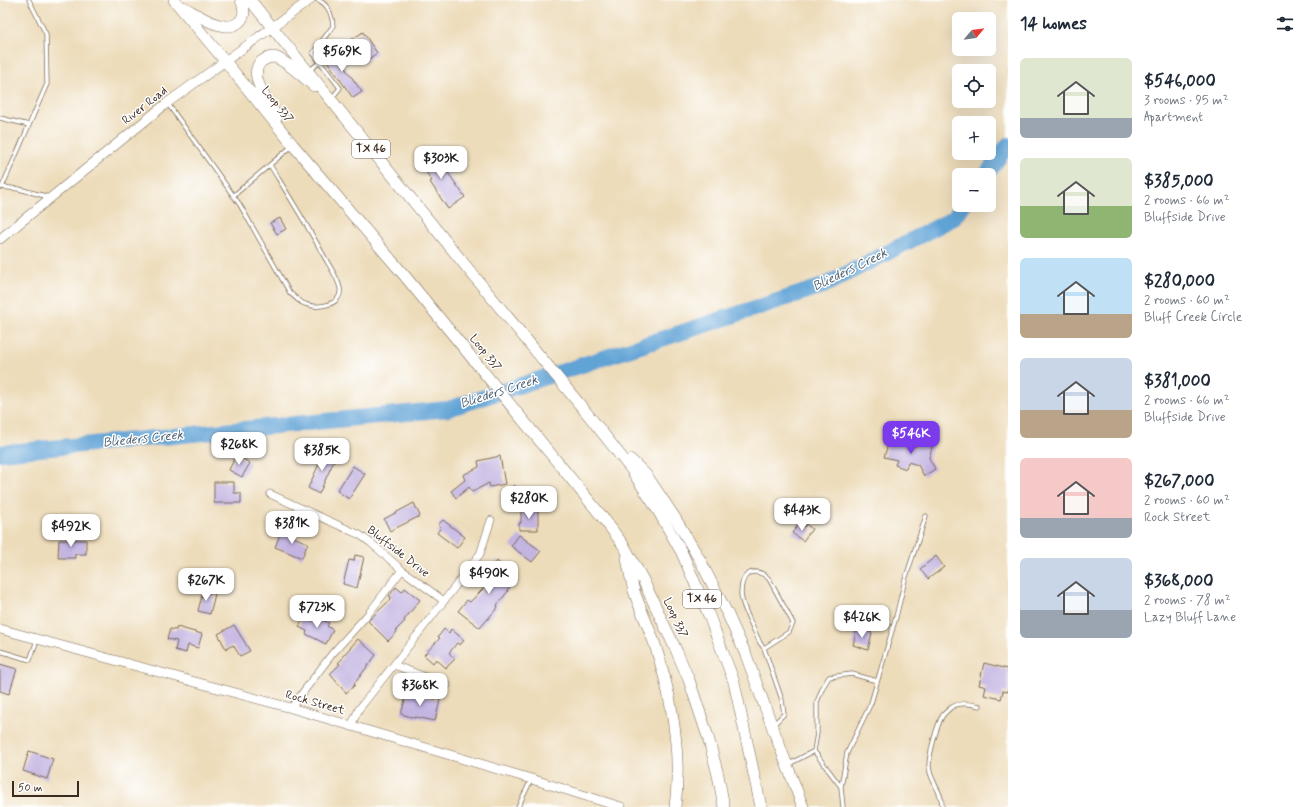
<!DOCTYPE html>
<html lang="en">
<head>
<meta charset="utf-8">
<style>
	:root { --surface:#fff; --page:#f2f2f3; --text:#1f2937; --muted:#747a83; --accent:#7c3aed }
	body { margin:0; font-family:Mynerve,sans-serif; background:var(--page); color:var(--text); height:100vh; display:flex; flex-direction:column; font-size:15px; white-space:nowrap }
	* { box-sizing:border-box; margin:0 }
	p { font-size:13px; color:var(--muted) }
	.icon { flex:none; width:22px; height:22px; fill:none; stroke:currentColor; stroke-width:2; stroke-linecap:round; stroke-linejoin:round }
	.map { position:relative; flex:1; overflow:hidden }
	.sheet { display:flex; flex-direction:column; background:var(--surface); width:300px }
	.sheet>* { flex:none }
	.needle { width:26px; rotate:61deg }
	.controls { position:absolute; left:952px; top:12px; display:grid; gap:8px }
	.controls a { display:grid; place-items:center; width:44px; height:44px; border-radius:6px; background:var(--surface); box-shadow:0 4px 16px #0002; font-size:20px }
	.scale { position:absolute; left:12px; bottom:10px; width:67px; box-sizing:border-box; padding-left:4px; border:2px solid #3b2a1e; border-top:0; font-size:11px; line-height:14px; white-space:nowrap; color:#3b2a1e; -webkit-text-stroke:3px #fff; paint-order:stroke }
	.price { position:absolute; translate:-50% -34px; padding:0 9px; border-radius:8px; background:#fff; color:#222; font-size:13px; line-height:26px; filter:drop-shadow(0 1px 2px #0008) }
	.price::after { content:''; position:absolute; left:50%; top:24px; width:12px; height:9px; margin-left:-6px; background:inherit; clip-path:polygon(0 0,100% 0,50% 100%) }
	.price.active { background:var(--accent); color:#fff }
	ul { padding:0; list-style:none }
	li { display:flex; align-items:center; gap:12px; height:100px; padding:0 12px }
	li span { display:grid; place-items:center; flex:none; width:112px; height:80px; border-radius:6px; color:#555 }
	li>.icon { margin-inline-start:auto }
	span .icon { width:48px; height:48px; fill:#fffc; stroke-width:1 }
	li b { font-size:17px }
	h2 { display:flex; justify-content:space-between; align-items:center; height:48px; padding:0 12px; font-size:17px }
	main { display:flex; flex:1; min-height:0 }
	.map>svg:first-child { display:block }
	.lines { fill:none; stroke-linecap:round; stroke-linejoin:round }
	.river { stroke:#61a3d5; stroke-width:16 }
	.building { fill:#c3b4e1 }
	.service-casing { stroke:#796855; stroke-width:5 }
	.minor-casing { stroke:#796855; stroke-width:8 }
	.tertiary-casing { stroke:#796855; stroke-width:10 }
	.primary-casing { stroke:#796855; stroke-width:12 }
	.service { stroke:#fff; stroke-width:3.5 }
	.minor { stroke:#fff; stroke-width:7 }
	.tertiary { stroke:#fff; stroke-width:9 }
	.primary { stroke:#fff; stroke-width:11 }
	.labels { text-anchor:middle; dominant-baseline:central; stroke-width:3; stroke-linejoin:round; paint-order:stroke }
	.shield { fill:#fff; stroke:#766a62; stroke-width:1 }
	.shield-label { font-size:11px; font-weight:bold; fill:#3b2a1e }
	.street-label { font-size:12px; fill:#3b2a1e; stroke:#fff }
	.water-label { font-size:13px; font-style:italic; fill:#4c6070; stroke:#fff }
</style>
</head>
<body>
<main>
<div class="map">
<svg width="1008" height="807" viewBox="0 0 1008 807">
	<rect width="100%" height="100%" fill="#fff"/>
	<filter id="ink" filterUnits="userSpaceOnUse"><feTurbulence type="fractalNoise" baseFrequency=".025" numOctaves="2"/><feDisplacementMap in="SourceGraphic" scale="8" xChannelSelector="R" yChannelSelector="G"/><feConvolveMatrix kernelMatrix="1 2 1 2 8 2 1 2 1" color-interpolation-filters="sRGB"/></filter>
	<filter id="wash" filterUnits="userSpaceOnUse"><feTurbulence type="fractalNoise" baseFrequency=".012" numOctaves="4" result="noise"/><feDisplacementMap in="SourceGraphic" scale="16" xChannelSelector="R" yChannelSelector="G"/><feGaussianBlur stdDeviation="0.9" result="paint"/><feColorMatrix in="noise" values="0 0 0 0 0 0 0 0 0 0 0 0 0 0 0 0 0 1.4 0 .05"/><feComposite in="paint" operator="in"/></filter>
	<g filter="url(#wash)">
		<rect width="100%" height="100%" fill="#eddcba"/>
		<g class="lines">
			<path class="river" d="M986 175 1008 145
				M0 453 448 409 823 286 954 218 963 205"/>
		</g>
		<g id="blocks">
			<path class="building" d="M363 32 377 53 363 63 348 42Z
				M331 48 362 92 353 98 322 54Z
				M432 150 465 197 448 209 430 182 432 181 418 160Z
				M280 218 286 229 277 234 270 223Z
				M890 439 914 447 927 440 932 447 929 458 935 469 924 476 918 465 908 462 906 469 895 465 897 460 884 457Z
				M325 451 336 456 319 494 308 488Z
				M236 455 250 463 242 477 229 470Z
				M500 456 505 484 490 487 489 483 472 492 469 487 456 498 451 491 465 480 463 475 479 467 478 461Z
				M353 466 365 474 349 499 337 491Z
				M214 482H234V493H241V503H214Z
				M514 485 525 495 515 505 504 495Z
				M414 503 420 516 390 531 384 519Z
				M521 509H538V530H519V523H521Z
				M443 520 465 537 457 548 437 533 441 527 438 525Z
				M800 523 804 527 806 524 812 529 803 541 792 533Z
				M281 532 308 543 302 558 275 547Z
				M519 535 541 551 532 562 511 546Z
				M59 540H86V554H75V558H58Z
				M355 555 364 557 357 588 343 584 349 560 354 561Z
				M936 556 944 567 928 579 920 569Z
				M497 561 517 579 507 590 508 591 497 605 498 607 480 628 458 611 467 600 470 602 486 586 480 581Z
				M396 587 402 592 405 588 420 600 404 620 405 621 396 630 397 632 388 641 368 621 392 598 389 596Z
				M203 591 215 594 210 614 198 611Z
				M304 616 313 621 315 617 329 623 327 626 333 630 326 644 306 634 307 631 299 627Z
				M234 625 250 651 240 656 233 645 226 649 218 634Z
				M177 627 202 634 198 648 188 645 186 653 175 650 177 641 167 639 170 629 176 630Z
				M857 628 872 633 868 650 853 645Z
				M444 629 449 633 451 629 464 640 460 645 457 643 449 653 455 659 446 668 436 659 433 663 424 655 440 638 438 637Z
				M358 639 376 655 354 684 355 685 346 693 330 674 340 664 338 663 343 658 342 657Z
				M984 663 1008 669V692L1003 691 1001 699 984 695 986 687 979 685Z
				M0 664 17 669 9 694 0 691Z
				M408 690 423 695 422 696 440 700 435 721 416 717 415 718 401 714Z
				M29 751 53 759 47 779 23 771Z"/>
		</g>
	</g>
	<g filter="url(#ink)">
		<use href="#blocks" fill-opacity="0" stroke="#796855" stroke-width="1"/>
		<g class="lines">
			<defs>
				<path id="service" d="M318 0C328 4 332 15 333 26L313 53 340 88 332 98
					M310 70 320 62
					M168 104 240 205 290 293C295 297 299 302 305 304 316 309 343 306 340 288 338 278 330 267 325 258 308 226 289 196 270 165
					M0 118 29 125
					M1 187 19 189 49 197
					M2 187 47 84 46 34 29 0
					M233 196 292 146
					M764 648 760 643C754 629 746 615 742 600 740 593 741 576 750 573 757 570 764 574 769 579L793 623 789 632 764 648 782 700 784 714 774 724
					M0 651 30 660 37 640
					M814 751 817 733V702L823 687 829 677 852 674 877 681
					M789 764 814 751 841 787
					M518 807 531 780
					M843 807 841 787 847 753 871 703 896 617 905 580 926 516
					M942 807C943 792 929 780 929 766 929 755 937 724 943 715 945 713 950 708 952 707 960 702 972 704 980 706"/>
				<path id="minor" d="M270 494 360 535 371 543 402 570 444 601
					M394 665 447 685
					M291 708 332 654 369 613 402 570
					M351 726 359 709 444 601 480 554 491 520"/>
				<path id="tertiary" d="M0 239 167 103 310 0
					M0 629 291 708 538 781 621 807"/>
				<path id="primary" d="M174 0 225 61 293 145 404 275 604 519 624 546 643 580 677 652 689 680 708 737 718 775 724 807
					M250 0 469 270 590 417 631 469 659 512 682 553 708 613 734 682 761 807
					M183 7C197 14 227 37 241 20 246 14 244 7 241 0
					M277 117C269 104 246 73 262 61 265 59 270 57 274 57 284 59 306 79 314 86
					M631 460 647 476 675 518 700 560 728 615 746 655 772 726 803 807
					M627 558C629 569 631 580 634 591 640 609 649 627 655 645 672 697 682 752 675 807"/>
			</defs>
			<use href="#service" class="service-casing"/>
			<use href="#minor" class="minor-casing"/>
			<use href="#tertiary" class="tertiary-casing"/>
			<use href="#primary" class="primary-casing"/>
			<use href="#service" class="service"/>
			<use href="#minor" class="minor"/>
			<use href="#tertiary" class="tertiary"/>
			<use href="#primary" class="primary"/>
		</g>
	</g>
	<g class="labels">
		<g class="shield">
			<rect x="352" y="140" width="38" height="18" rx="3"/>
			<rect x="683" y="590" width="38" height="18" rx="3"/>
		</g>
		<g class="shield-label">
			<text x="371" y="149">TX 46</text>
			<text x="702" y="599">TX 46</text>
		</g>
		<g class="street-label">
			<text transform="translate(277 105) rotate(51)">Loop 337</text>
			<text transform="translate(145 106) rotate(-38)">River Road</text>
			<text transform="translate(485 353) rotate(51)">Loop 337</text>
			<text transform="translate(398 552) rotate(38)">Bluffside Drive</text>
			<text transform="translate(675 618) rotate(65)">Loop 337</text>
			<text transform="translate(315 703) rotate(16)">Rock Street</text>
		</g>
		<g class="water-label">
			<text transform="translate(850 270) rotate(-26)">Blieders Creek</text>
			<text transform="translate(499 392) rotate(-18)">Blieders Creek</text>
			<text transform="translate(143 439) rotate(-6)">Blieders Creek</text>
		</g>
	</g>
</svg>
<div class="controls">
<a><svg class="needle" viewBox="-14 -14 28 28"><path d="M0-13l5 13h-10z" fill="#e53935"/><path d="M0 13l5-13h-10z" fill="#747a83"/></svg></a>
<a><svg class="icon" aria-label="locate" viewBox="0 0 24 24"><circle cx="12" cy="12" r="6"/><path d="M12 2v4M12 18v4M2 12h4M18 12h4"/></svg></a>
<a>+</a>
<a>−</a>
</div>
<div class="scale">50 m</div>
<b class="price" style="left:342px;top:73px">$569K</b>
<b class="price" style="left:441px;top:180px">$303K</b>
<b class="price active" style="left:911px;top:455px">$546K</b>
<b class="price" style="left:239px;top:466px">$268K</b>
<b class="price" style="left:322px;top:472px">$385K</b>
<b class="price" style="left:529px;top:520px">$280K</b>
<b class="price" style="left:802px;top:532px">$443K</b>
<b class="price" style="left:292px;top:545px">$381K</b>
<b class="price" style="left:71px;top:548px">$492K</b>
<b class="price" style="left:489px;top:595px">$490K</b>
<b class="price" style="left:206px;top:602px">$267K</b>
<b class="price" style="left:317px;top:629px">$723K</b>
<b class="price" style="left:862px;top:639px">$426K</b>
<b class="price" style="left:420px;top:707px">$368K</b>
</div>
<section class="sheet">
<h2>14 homes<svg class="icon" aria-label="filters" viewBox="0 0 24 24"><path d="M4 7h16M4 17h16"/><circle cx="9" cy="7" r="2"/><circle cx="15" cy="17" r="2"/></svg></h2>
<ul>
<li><span style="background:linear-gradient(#dfe7d0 75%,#9aa5b1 0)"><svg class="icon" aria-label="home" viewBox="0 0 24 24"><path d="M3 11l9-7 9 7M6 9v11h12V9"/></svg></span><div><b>$546,000</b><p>3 rooms · 95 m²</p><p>Apartment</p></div></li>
<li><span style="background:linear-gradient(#dfe7d0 60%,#8fb573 0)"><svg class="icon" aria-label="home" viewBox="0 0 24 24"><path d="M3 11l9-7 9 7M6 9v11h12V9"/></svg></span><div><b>$385,000</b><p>2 rooms · 66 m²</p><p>Bluffside Drive</p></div></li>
<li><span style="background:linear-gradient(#bfe0f5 70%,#b9a48a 0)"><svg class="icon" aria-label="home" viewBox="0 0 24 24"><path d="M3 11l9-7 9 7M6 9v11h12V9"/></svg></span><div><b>$280,000</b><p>2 rooms · 60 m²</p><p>Bluff Creek Circle</p></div></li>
<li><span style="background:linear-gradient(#c9d6e8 65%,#b9a48a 0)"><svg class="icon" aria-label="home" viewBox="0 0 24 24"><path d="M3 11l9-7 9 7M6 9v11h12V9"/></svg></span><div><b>$381,000</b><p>2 rooms · 66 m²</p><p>Bluffside Drive</p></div></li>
<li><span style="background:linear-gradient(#f6c9c9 75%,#9aa5b1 0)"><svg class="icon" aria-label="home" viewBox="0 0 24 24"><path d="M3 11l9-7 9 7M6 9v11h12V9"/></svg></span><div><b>$267,000</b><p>2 rooms · 60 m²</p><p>Rock Street</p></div></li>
<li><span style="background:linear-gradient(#c9d6e8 65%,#9aa5b1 0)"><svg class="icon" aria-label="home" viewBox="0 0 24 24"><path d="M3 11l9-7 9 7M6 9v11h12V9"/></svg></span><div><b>$368,000</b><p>2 rooms · 78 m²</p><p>Lazy Bluff Lane</p></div></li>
</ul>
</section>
</main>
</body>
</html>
